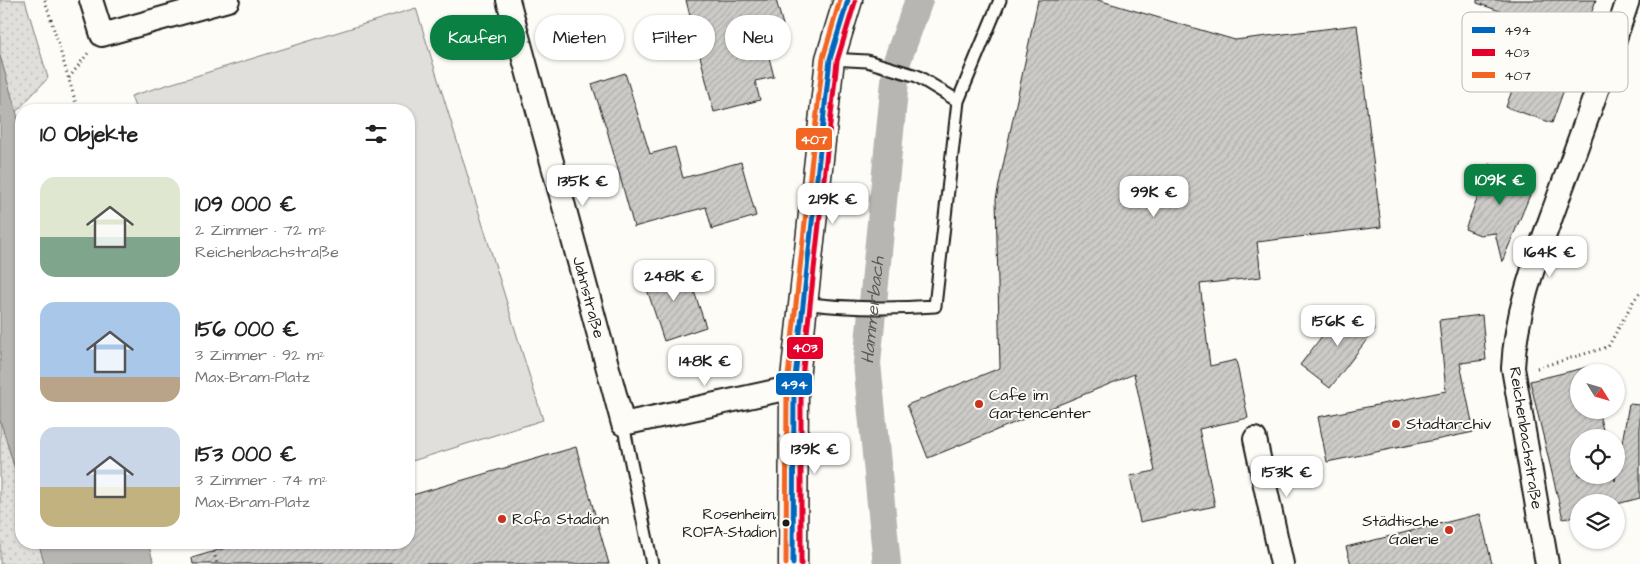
<!DOCTYPE html>
<html lang="de">
<head>
<meta charset="utf-8">
<style>
	:root { --surface:#fff; --page:#f6f6f6; --text:#222; --muted:#767676; --accent:#0b8043 }
	body { margin:0; font-family:"Architects Daughter",sans-serif; background:var(--page); color:var(--text); height:100vh; display:flex; flex-direction:column; font-size:19px; white-space:nowrap }
	* { box-sizing:border-box; margin:0 }
	p { font-size:16px; color:var(--muted) }
	.icon { flex:none; width:28px; height:28px; fill:none; stroke:currentColor; stroke-width:2; stroke-linecap:round; stroke-linejoin:round }
	.map { position:relative; flex:1; overflow:hidden }
	.sheet { position:absolute; left:15px; top:104px; width:400px; height:445px; display:flex; flex-direction:column; background:var(--surface); border-radius:20px; box-shadow:0 1px 4px #0004 }
	.sheet>* { flex:none }
	.top-card { position:absolute; left:430px; top:15px; width:475px; height:45px; display:flex; gap:10px }
	.needle { width:32px; rotate:127deg }
	.tools { position:absolute; left:1570px; top:364px; display:grid; gap:10px }
	.tools a { display:grid; place-items:center; width:55px; height:55px; border-radius:50%; background:var(--surface); box-shadow:0 1px 4px #0004; font-size:25px }
	.price { position:absolute; translate:-50% -42px; padding:0 11px; border-radius:10px; background:#fff; color:#222; font-size:16px; line-height:32px; filter:drop-shadow(0 1px 2px #0008) }
	.price::after { content:''; position:absolute; left:50%; top:30px; width:15px; height:11px; margin-left:-8px; background:inherit; clip-path:polygon(0 0,100% 0,50% 100%) }
	.price.active { background:var(--accent); color:#fff }
	ul { padding:0; list-style:none }
	li { display:flex; align-items:center; gap:15px; height:125px; padding:0 25px }
	li span { display:grid; place-items:center; flex:none; width:140px; height:100px; border-radius:15px; color:#555 }
	li>.icon { margin-inline-start:auto }
	span .icon { width:60px; height:60px; fill:#fffc; stroke-width:1 }
	li b { font-size:21px }
	h2 { display:flex; justify-content:space-between; align-items:center; height:60px; padding:0 25px; font-size:21px }
	.pill { padding:0 18px; border-radius:22px; background:var(--surface); box-shadow:0 1px 4px #0004; font-size:18px; line-height:45px }
	.pill.active { background:var(--accent); color:#fff }
	.map>svg:first-child { display:block }
	.grass { fill:url(#grass-dots); stroke:#7e7e7c }
	.park { fill:#e0dfdb; stroke:#7e7e7c }
	.water { fill:#b7b6b2; stroke:#797876 }
	.lines { fill:none; stroke-linecap:round; stroke-linejoin:round }
	.canal { stroke:#b7b6b2; stroke-width:28 }
	.building { fill:url(#building-hatch); stroke:#1c1c1c }
	.lane-casing { stroke:#1c1c1c; stroke-width:15 }
	.street-casing { stroke:#1c1c1c; stroke-width:26 }
	.secondary-casing { stroke:#1c1c1c; stroke-width:31 }
	.path { stroke:#1c1c1c; stroke-width:3; stroke-dasharray:1 4; stroke-linecap:butt }
	.lane { stroke:#fdfcf7; stroke-width:11 }
	.street { stroke:#fdfcf7; stroke-width:22 }
	.secondary { stroke:#fdfcf7; stroke-width:28 }
	.bus-1-casing { stroke:#fdfcf7; stroke-width:9 }
	.bus-2-casing { stroke:#fdfcf7; stroke-width:9 }
	.bus-3-casing { stroke:#fdfcf7; stroke-width:9 }
	.bus-1 { stroke:#0065bd; stroke-width:5 }
	.bus-2 { stroke:#e4002b; stroke-width:5 }
	.bus-3 { stroke:#f26522; stroke-width:5 }
	.poi-dot { fill:#c8321e; stroke:#fdfcf7; stroke-width:2 }
	.bus-dot { fill:#1c1c1c; stroke:#fdfcf7; stroke-width:2 }
	.labels { text-anchor:middle; dominant-baseline:central; stroke-width:4; stroke-linejoin:round; paint-order:stroke }
	.bus-label { font-size:15px; fill:#1c1c1c; stroke:#fdfcf7; text-anchor:end }
	.street-label { font-size:16px; fill:#1c1c1c; stroke:#fdfcf7 }
	.poi-label { font-size:16px; fill:#1c1c1c; stroke:#fdfcf7; text-anchor:start }
	.water-label { font-size:18px; font-style:italic; fill:#5a5a58; stroke:#fdfcf7 }
	.key { fill:#fdfcf7; stroke:#bab9b5; stroke-width:1 }
	.key-label { font-size:14px; fill:#1c1c1c }
	.line-badge { stroke:#fdfcf7; stroke-width:2 }
	.badge-label { font-size:14px; text-anchor:middle; font-weight:bold; fill:#fff }
</style>
</head>
<body>
<div class="map">
<svg width="1640" height="564" viewBox="0 0 1640 564">
	<defs>
		<pattern id="grass-dots" width="8" height="8" patternUnits="userSpaceOnUse" patternTransform="scale(1.25)"><rect width="8" height="8" fill="#e0dfdb"/><path d="M2 2h.1M6 6h.1" fill="none" stroke="#c0bfbb" stroke-width="1.8" stroke-linecap="round"/></pattern>
		<pattern id="building-hatch" width="6" height="6" patternUnits="userSpaceOnUse" patternTransform="scale(1.25)"><rect width="6" height="6" fill="#cccbc8"/><path d="M-1 1l2-2M0 6l6-6M5 7l2-2" fill="none" stroke="#afaeab"/></pattern>
	</defs>
	<rect width="100%" height="100%" fill="#fdfcf7"/>
	<filter id="ink" filterUnits="userSpaceOnUse"><feTurbulence type="fractalNoise" baseFrequency=".02" numOctaves="2"/><feDisplacementMap in="SourceGraphic" scale="10" xChannelSelector="R" yChannelSelector="G"/><feConvolveMatrix kernelMatrix="1 2 1 2 8 2 1 2 1" color-interpolation-filters="sRGB"/></filter>
	<g filter="url(#ink)">
		<path class="grass" d="M0 0H25L48 78 16 112 0 56Z
			M0 420 21 488V542L38 543 45 564H0Z"/>
		<path class="park" d="M416 8 543 420 409 462V110H136L131 96Z"/>
		<path class="water" d="M0 56 21 128V488L0 420Z
			M38 543H148L154 564H45Z"/>
		<g class="lines">
			<path class="canal" id="s1" d="M887 564 867 363 897 61 919 0"/>
		</g>
		<path class="building" d="M686 0H776L783 25 762 30 774 77 755 81 760 100 714 112Z
			M1038 0H1098L1235 40 1357 25 1381 227 1257 242 1261 277 1200 284 1210 366 1236 360 1248 418 1199 429 1215 506 1140 522 1130 476 1155 471 1134 374 928 458 907 405 1000 368 996 199Z
			M1477 0H1596L1552 123 1506 107 1536 24 1477 3Z
			M625 73 650 154 675 147 683 178 741 162 756 216 712 229 706 207 634 227 607 130 592 84Z
			M1489 164 1535 183 1502 262 1495 233 1480 235 1465 229 1482 187 1480 186Z
			M685 264 706 327 664 341 643 277Z
			M1345 306 1375 329 1330 388 1300 365Z
			M1482 315 1486 360 1460 363 1474 432 1327 462 1318 417 1446 391 1439 320Z
			M1588 367 1589 372H1579V410H1598L1605 438H1579V475H1613L1615 481 1629 404 1640 405V498L1617 504 1616 505V502H1579V515L1563 519 1530 381Z
			M576 447 609 564H193L192 558 245 542H409V496Z
			M1480 514 1492 564H1351L1346 547Z"/>
		<g class="lines">
			<defs>
				<path id="lane" d="M958 101 1000 0
					M803 303C848 309 891 309 935 306L958 101 917 76 867 61 830 59
					M623 424 652 564"/>
				<g id="street">
					<path d="M91 0 102 35 228 0"/>
					<path id="s2" d="M508 0 623 424 794 387"/>
					<path d="M1255 439 1282 564"/>
					<path d="M1547 564 1513 368C1516 305 1540 249 1561 190 1584 127 1607 64 1628 0"/>
				</g>
				<path id="secondary" d="M793 564 794 387 830 59 848 0"/>
			</defs>
			<use href="#lane" class="lane-casing"/>
			<use href="#street" class="street-casing"/>
			<use href="#secondary" class="secondary-casing"/>
			<path class="path" d="M45 0 78 110
				M69 78 88 53
				M1537 368 1608 347 1634 300 1640 293
				M211 542 217 564"/>
			<use href="#lane" class="lane"/>
			<use href="#street" class="street"/>
			<use href="#secondary" class="secondary"/>
			<defs>
				<path id="bus-1" d="M793 564 794 387 830 59 848 0"/>
				<path id="bus-2" d="M801 564V387L837 61 855 2"/>
				<path id="bus-3" d="M786 564 787 386 823 58 840 0"/>
			</defs>
			<use href="#bus-1" class="bus-1-casing"/>
			<use href="#bus-2" class="bus-2-casing"/>
			<use href="#bus-3" class="bus-3-casing"/>
			<use href="#bus-1" class="bus-1"/>
			<use href="#bus-2" class="bus-2"/>
			<use href="#bus-3" class="bus-3"/>
		</g>
	</g>
	<g class="poi-dot">
		<circle cx="979" cy="404" r="5"/>
		<circle cx="1396" cy="424" r="5"/>
		<circle cx="502" cy="519" r="5"/>
		<circle cx="1449" cy="530" r="5"/>
	</g>
	<circle class="bus-dot" cx="786" cy="523" r="4.5"/>
	<g class="labels">
		<g class="bus-label">
			<text x="777" y="514">Rosenheim,<tspan x="777" dy="18">ROFA-Stadion</tspan></text>
		</g>
		<g class="street-label">
			<text stroke="none"><textPath href="#s2" startOffset="308">Jahnstraße</textPath></text>
			<text transform="translate(1526 438) rotate(81)">Reichenbachstraße</text>
		</g>
		<g class="poi-label">
			<text x="989" y="395">Cafe im<tspan x="989" dy="18">Gartencenter</tspan></text>
			<text x="1406" y="424">Stadtarchiv</text>
			<text x="512" y="519">Rofa Stadion</text>
			<text x="1439" y="521" text-anchor="end">Städtische<tspan x="1439" dy="18">Galerie</tspan></text>
		</g>
		<g class="water-label">
			<text stroke="none"><textPath href="#s1" startOffset="255">Hammerbach</textPath></text>
		</g>
	</g>
	<rect x="1462" y="12" width="166" height="80" rx="8" class="key"/>
	<rect x="1472" y="27" width="23" height="6" fill="#0065bd"/>
	<rect x="1472" y="49" width="23" height="7" fill="#e4002b"/>
	<rect x="1472" y="72" width="23" height="6" fill="#f26522"/>
	<g class="key-label">
		<text x="1504" y="35">494</text>
		<text x="1504" y="57">403</text>
		<text x="1504" y="80">407</text>
	</g>
	<g class="line-badge">
		<rect x="795" y="127" width="38" height="24" rx="5" fill="#f26522"/>
		<rect x="786" y="336" width="38" height="24" rx="5" fill="#e4002b"/>
		<rect x="775" y="372" width="38" height="24" rx="5" fill="#0065bd"/>
	</g>
	<g class="badge-label">
		<text x="814" y="144">407</text>
		<text x="805" y="352">403</text>
		<text x="794" y="389">494</text>
	</g>
</svg>
<div class="tools">
<a><svg class="needle" viewBox="-14 -14 28 28"><path d="M0-13l5 13h-10z" fill="#e53935"/><path d="M0 13l5-13h-10z" fill="#767676"/></svg></a>
<a><svg class="icon" aria-label="locate" viewBox="0 0 24 24"><circle cx="12" cy="12" r="6"/><path d="M12 2v4M12 18v4M2 12h4M18 12h4"/></svg></a>
<a><svg class="icon" aria-label="layers" viewBox="0 0 24 24"><path d="M12 4l9 5-9 5-9-5zM3 14l9 5 9-5"/></svg></a>
</div>
<b class="price active" style="left:1500px;top:206px">109K €</b>
<b class="price" style="left:583px;top:207px">135K €</b>
<b class="price" style="left:1154px;top:218px">99K €</b>
<b class="price" style="left:833px;top:225px">219K €</b>
<b class="price" style="left:1550px;top:278px">164K €</b>
<b class="price" style="left:674px;top:302px">248K €</b>
<b class="price" style="left:1338px;top:347px">156K €</b>
<b class="price" style="left:705px;top:387px">148K €</b>
<b class="price" style="left:815px;top:475px">139K €</b>
<b class="price" style="left:1287px;top:498px">153K €</b>
<div class="top-card">
<a class="pill active">Kaufen</a>
<a class="pill">Mieten</a>
<a class="pill">Filter</a>
<a class="pill">Neu</a>
</div>
<section class="sheet">
<h2>10 Objekte<svg class="icon" aria-label="filters" viewBox="0 0 24 24"><path d="M4 7h16M4 17h16"/><circle cx="9" cy="7" r="2"/><circle cx="15" cy="17" r="2"/></svg></h2>
<ul>
<li><span style="background:linear-gradient(#dfe7d0 60%,#7fa58c 0)"><svg class="icon" aria-label="home" viewBox="0 0 24 24"><path d="M3 11l9-7 9 7M6 9v11h12V9"/></svg></span><div><b>109 000 €</b><p>2 Zimmer · 72 m²</p><p>Reichenbachstraße</p></div></li>
<li><span style="background:linear-gradient(#a9c7e8 75%,#b9a48a 0)"><svg class="icon" aria-label="home" viewBox="0 0 24 24"><path d="M3 11l9-7 9 7M6 9v11h12V9"/></svg></span><div><b>156 000 €</b><p>3 Zimmer · 92 m²</p><p>Max-Bram-Platz</p></div></li>
<li><span style="background:linear-gradient(#c9d6e8 60%,#c2b280 0)"><svg class="icon" aria-label="home" viewBox="0 0 24 24"><path d="M3 11l9-7 9 7M6 9v11h12V9"/></svg></span><div><b>153 000 €</b><p>3 Zimmer · 74 m²</p><p>Max-Bram-Platz</p></div></li>
</ul>
</section>
</div>
</body>
</html>
